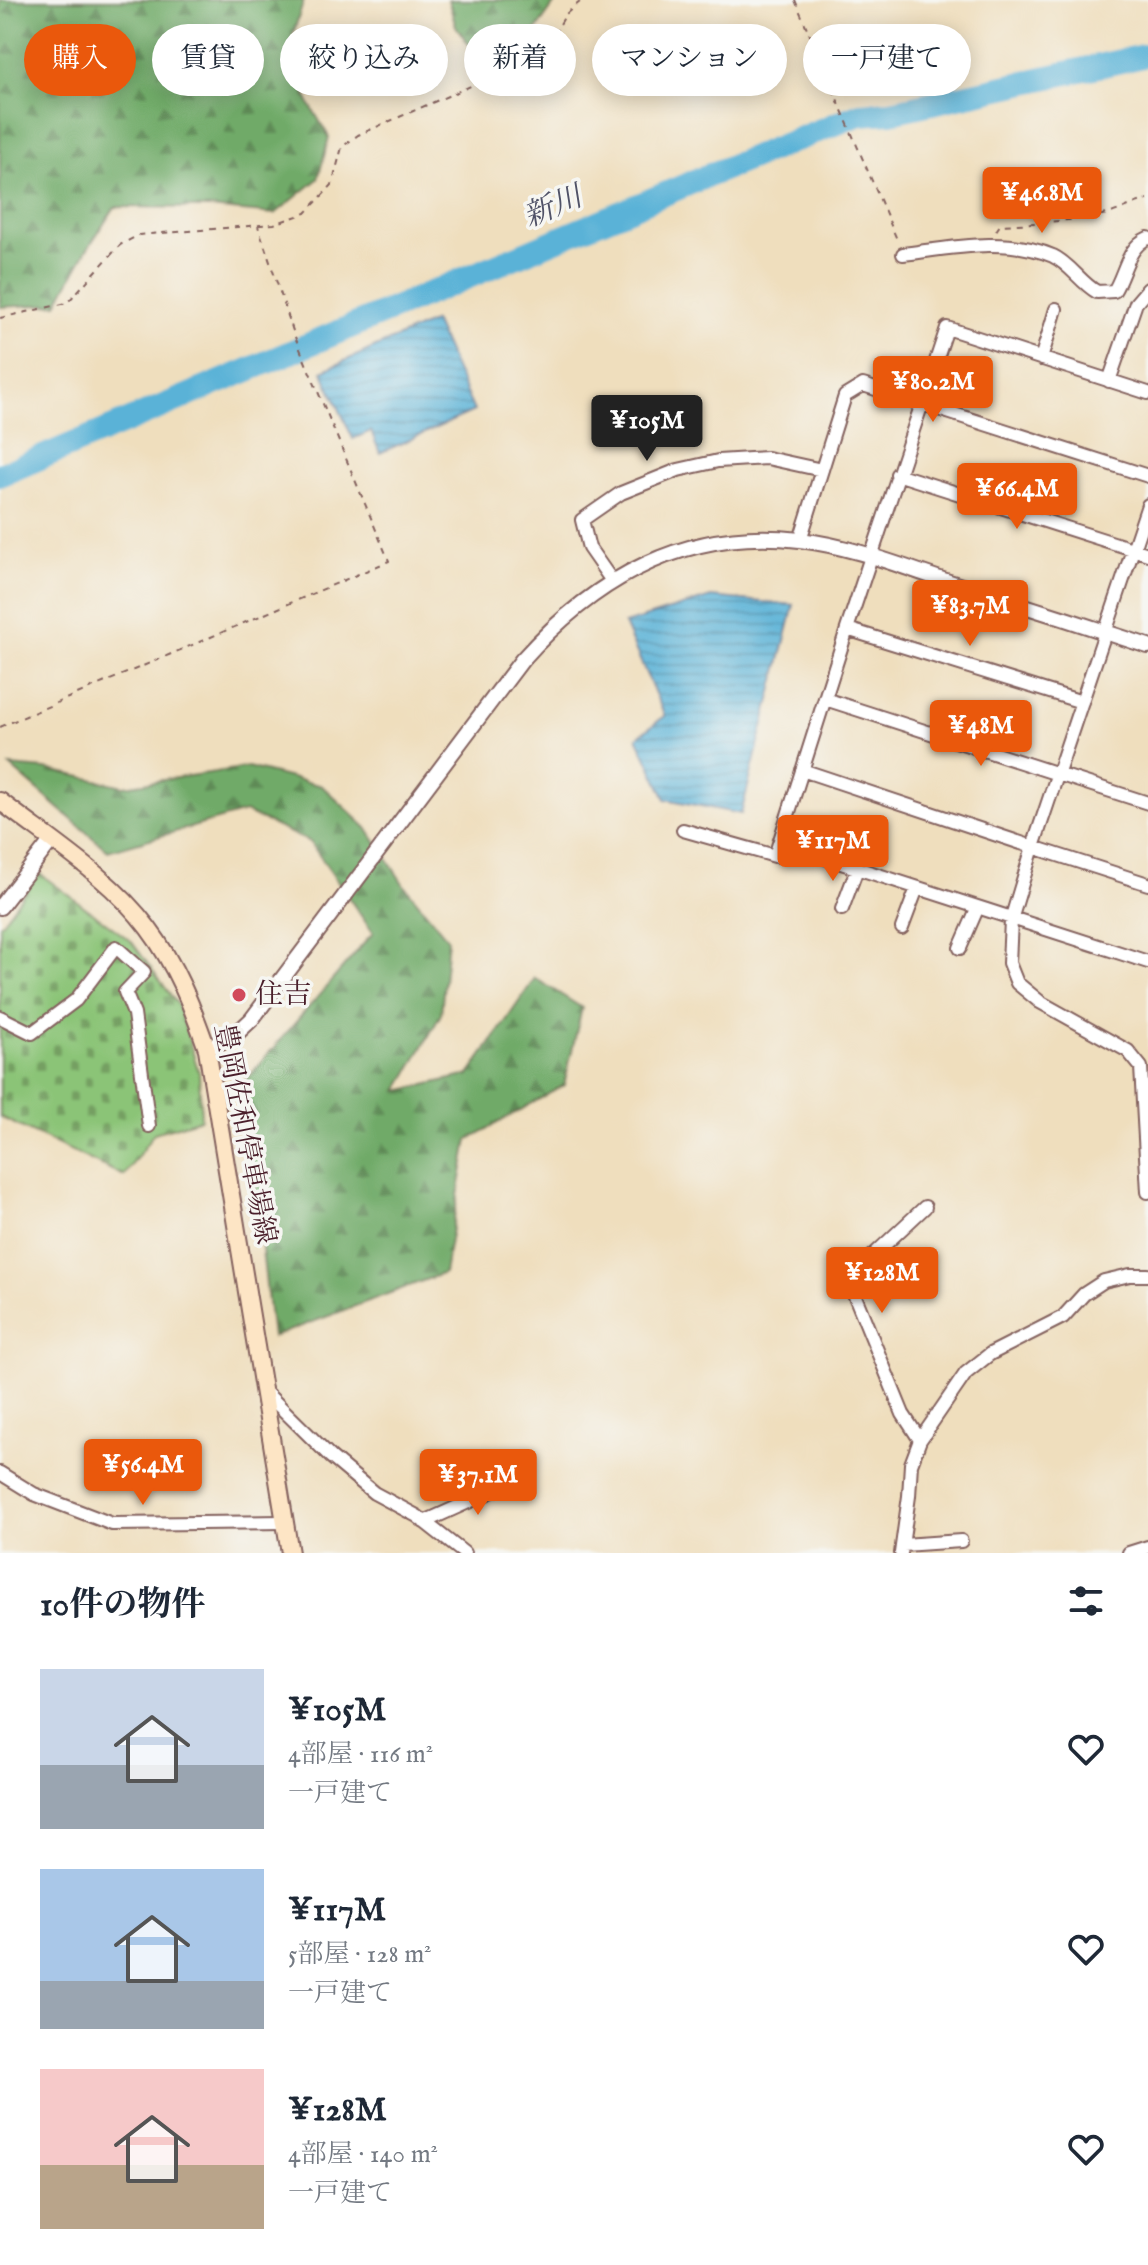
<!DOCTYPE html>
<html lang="ja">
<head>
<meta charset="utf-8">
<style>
	:root { --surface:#fff; --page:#f2f2f3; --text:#1f2937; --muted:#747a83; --accent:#ea580c }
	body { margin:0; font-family:"IM FELL English","Noto Serif JP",serif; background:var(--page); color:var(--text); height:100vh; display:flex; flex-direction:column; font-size:30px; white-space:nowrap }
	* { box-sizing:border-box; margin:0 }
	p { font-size:26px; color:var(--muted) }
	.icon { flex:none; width:44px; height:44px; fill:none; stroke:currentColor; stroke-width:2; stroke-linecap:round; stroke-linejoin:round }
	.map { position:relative; height:1553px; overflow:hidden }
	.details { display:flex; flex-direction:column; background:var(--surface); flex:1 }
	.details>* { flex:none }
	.hud { position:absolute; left:24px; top:24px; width:1100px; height:72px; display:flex; gap:16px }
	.price { position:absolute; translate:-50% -68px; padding:0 18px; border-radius:8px; background:var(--accent); color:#fff; font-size:26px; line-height:52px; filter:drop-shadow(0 2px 4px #0008) }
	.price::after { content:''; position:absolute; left:50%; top:48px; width:24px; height:18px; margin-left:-12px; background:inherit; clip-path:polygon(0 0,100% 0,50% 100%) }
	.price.active { background:#222; color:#fff }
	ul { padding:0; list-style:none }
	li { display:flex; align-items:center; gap:24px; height:200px; padding:0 40px }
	li span { display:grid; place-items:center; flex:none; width:224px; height:160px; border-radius:0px; color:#555 }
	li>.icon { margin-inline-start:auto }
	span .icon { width:96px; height:96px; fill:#fffc; stroke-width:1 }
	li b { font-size:34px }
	h2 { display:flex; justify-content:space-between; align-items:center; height:96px; padding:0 40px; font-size:34px }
	.chip { padding:0 28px; border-radius:36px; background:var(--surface); box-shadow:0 4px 20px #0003; font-size:28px; line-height:72px }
	.chip.active { background:var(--accent); color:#fff }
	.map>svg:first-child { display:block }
	.forest { fill:url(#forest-firs); stroke:#5d644a; stroke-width:2 }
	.cemetery { fill:url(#cemetery-stones); stroke:#6a7251; stroke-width:2 }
	.water { fill:url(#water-rules); stroke:#526881; stroke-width:2 }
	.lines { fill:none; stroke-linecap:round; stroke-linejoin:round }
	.river { stroke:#5ab2d7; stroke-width:24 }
	.minor-casing { stroke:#84625e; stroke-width:16 }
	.tertiary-casing { stroke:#84625e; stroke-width:18 }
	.secondary-casing { stroke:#84625e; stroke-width:20 }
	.path { stroke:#84625e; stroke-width:2; stroke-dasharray:6 6; stroke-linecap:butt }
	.minor { stroke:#fff; stroke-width:12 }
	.tertiary { stroke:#fff; stroke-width:14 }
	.secondary { stroke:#fde5c5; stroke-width:16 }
	.poi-dot { fill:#d1495b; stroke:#f6f6f2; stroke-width:3 }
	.labels { text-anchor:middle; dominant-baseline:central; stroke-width:7; stroke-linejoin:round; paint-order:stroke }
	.poi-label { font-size:28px; fill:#4a1f2b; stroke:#f6f6f2; text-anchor:start }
	.street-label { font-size:28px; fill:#4a1f2b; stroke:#f6f6f2 }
	.water-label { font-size:30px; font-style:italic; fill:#505267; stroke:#f6f6f2 }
</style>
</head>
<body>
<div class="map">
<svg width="1148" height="1553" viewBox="0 0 1148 1553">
	<defs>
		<pattern id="forest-firs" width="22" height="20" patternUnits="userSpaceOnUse" patternTransform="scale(2)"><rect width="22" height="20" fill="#70aa68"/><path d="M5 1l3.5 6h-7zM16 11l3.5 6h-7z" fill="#5e8a56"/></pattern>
		<pattern id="cemetery-stones" width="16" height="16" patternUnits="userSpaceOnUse" patternTransform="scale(2)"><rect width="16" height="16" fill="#8bc477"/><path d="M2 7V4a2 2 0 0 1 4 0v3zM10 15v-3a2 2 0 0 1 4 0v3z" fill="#749f62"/></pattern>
		<pattern id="water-rules" width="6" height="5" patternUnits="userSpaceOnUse" patternTransform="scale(2)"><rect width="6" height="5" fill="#5ab2d7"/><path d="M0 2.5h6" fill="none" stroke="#4c90af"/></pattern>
	</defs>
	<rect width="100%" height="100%" fill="#f6f6f2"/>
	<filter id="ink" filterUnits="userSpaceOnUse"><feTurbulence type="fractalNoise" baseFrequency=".0125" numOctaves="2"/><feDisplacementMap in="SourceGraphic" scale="16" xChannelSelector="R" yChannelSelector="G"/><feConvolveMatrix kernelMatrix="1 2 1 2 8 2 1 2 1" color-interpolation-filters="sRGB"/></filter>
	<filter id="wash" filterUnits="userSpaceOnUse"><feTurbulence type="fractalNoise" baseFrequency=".006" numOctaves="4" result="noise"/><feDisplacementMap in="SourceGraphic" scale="32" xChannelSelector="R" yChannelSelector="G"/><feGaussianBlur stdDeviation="1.8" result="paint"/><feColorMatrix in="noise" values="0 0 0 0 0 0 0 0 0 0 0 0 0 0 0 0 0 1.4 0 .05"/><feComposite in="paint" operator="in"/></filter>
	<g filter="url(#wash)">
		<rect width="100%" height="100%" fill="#efdebd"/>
		<path class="forest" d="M0 0H304L287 53 309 103 329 137 318 179 275 214 209 208 115 207 86 251 57 304 0 307Z
			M448 0H557L520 53 482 63 456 26Z
			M10 766 45 769 124 786 248 767 322 786 367 828 404 885 448 939 441 1014 398 1091 469 1075 535 978 582 1008 564 1085 468 1140 444 1273 272 1337 243 1083 373 933 310 842 245 812 108 851Z"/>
		<path class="cemetery" d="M39 873 131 941 178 1005 199 1073 201 1119 154 1133 124 1176 0 1117V925Z"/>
		<path class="water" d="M434 321 474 411 380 453 371 431 353 439 322 371Z
			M711 597 794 605 741 814 666 799 637 737 665 716 624 624Z"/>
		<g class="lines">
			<path class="river" d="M0 475 700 179 860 114 891 112 1148 55"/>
		</g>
	</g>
	<g filter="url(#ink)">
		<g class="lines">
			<defs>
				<path id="minor" d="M903 254C951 248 1006 236 1053 256 1070 264 1081 283 1097 292L1114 291C1125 274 1127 247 1148 238
					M1041 359 1056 309
					M1109 381 1136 303 1148 289
					M897 474 1148 554
					M1148 505 1033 847 1148 884
					M800 540 845 396 863 385 1148 476
					M612 581 589 548 582 520 621 493 678 470 718 461 767 458 822 470
					M847 629 1082 702
					M825 699 1148 803
					M802 770 1033 847 1011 920 1009 963 1017 983 1040 1002 1128 1051 1141 1067 1148 1192
					M683 830 775 856 847 629 947 328 1148 393
					M779 843 1148 962
					M842 909 857 869
					M902 928 917 888
					M960 948 977 909
					M0 1017 32 1033 76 1000 116 947 144 972 125 992 134 1014 149 1126
					M262 1389 331 1457 374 1493 417 1516 464 1553
					M920 1440 903 1414 848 1279 925 1207
					M0 1473 34 1494 112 1524 285 1522
					M424 1522 517 1480
					M903 1545 961 1541
					M901 1553 909 1496 911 1464 920 1440 966 1373 990 1354 1063 1317 1084 1294 1104 1281 1130 1275H1148
					M1129 1553 1148 1547"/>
				<path id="tertiary" d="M0 907 51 841
					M207 1049 235 1035 252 1019 522 660C595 578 687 526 800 540 850 546 898 565 946 581 1013 602 1081 624 1148 646"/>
				<path id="secondary" d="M0 801C50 840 110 877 148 928 176 965 192 1006 207 1049L290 1553"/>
			</defs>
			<use href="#minor" class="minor-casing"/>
			<use href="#tertiary" class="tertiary-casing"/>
			<use href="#secondary" class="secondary-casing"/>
			<path class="path" d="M795 0 898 242
				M996 231 1000 225C1036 223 1072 221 1107 214 1121 211 1133 202 1148 200
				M0 318 67 303 120 245 139 235 274 224 306 213 332 185 342 147 358 135 542 55 566 14 582 0
				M0 727 389 561 295 337 258 226"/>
			<use href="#minor" class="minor"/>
			<use href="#tertiary" class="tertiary"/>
			<use href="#secondary" class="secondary"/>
		</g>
	</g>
	<circle class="poi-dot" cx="239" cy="995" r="8"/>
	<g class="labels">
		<g class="poi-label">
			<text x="255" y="995">住吉</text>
		</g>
		<g class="street-label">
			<text transform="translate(244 1134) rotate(79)">豊岡佐和停車場線</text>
		</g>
		<g class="water-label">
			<text transform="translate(553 208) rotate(-23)">新川</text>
		</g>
	</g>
</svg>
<b class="price" style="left:1042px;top:235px">¥46.8M</b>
<b class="price" style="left:933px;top:424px">¥80.2M</b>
<b class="price active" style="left:647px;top:463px">¥105M</b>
<b class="price" style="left:1017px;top:531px">¥66.4M</b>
<b class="price" style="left:970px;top:648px">¥83.7M</b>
<b class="price" style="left:981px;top:768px">¥48M</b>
<b class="price" style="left:833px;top:883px">¥117M</b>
<b class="price" style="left:882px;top:1315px">¥128M</b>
<b class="price" style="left:143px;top:1507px">¥56.4M</b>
<b class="price" style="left:478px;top:1517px">¥37.1M</b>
<div class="hud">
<a class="chip active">購入</a>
<a class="chip">賃貸</a>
<a class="chip">絞り込み</a>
<a class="chip">新着</a>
<a class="chip">マンション</a>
<a class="chip">一戸建て</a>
</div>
</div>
<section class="details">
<h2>10件の物件<svg class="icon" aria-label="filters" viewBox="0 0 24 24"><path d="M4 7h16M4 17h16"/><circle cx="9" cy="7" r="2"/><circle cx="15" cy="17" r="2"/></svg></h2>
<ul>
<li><span style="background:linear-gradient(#c9d6e8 60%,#9aa5b1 0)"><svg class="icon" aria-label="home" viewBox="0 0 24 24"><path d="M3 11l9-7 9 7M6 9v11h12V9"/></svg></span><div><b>¥105M</b><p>4部屋 · 116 m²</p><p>一戸建て</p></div><svg class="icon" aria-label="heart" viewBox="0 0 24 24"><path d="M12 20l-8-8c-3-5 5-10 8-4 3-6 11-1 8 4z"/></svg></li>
<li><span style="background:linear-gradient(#a9c7e8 70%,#9aa5b1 0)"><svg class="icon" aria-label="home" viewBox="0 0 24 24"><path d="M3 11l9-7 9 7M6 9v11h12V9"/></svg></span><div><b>¥117M</b><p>5部屋 · 128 m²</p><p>一戸建て</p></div><svg class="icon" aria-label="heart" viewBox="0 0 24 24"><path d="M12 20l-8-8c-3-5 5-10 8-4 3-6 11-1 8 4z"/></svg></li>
<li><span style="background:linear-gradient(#f6c9c9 60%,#b9a48a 0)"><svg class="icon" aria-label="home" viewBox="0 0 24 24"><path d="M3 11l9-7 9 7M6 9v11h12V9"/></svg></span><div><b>¥128M</b><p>4部屋 · 140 m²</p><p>一戸建て</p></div><svg class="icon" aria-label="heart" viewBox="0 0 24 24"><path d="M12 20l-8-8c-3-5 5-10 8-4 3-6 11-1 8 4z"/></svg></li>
</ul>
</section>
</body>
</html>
